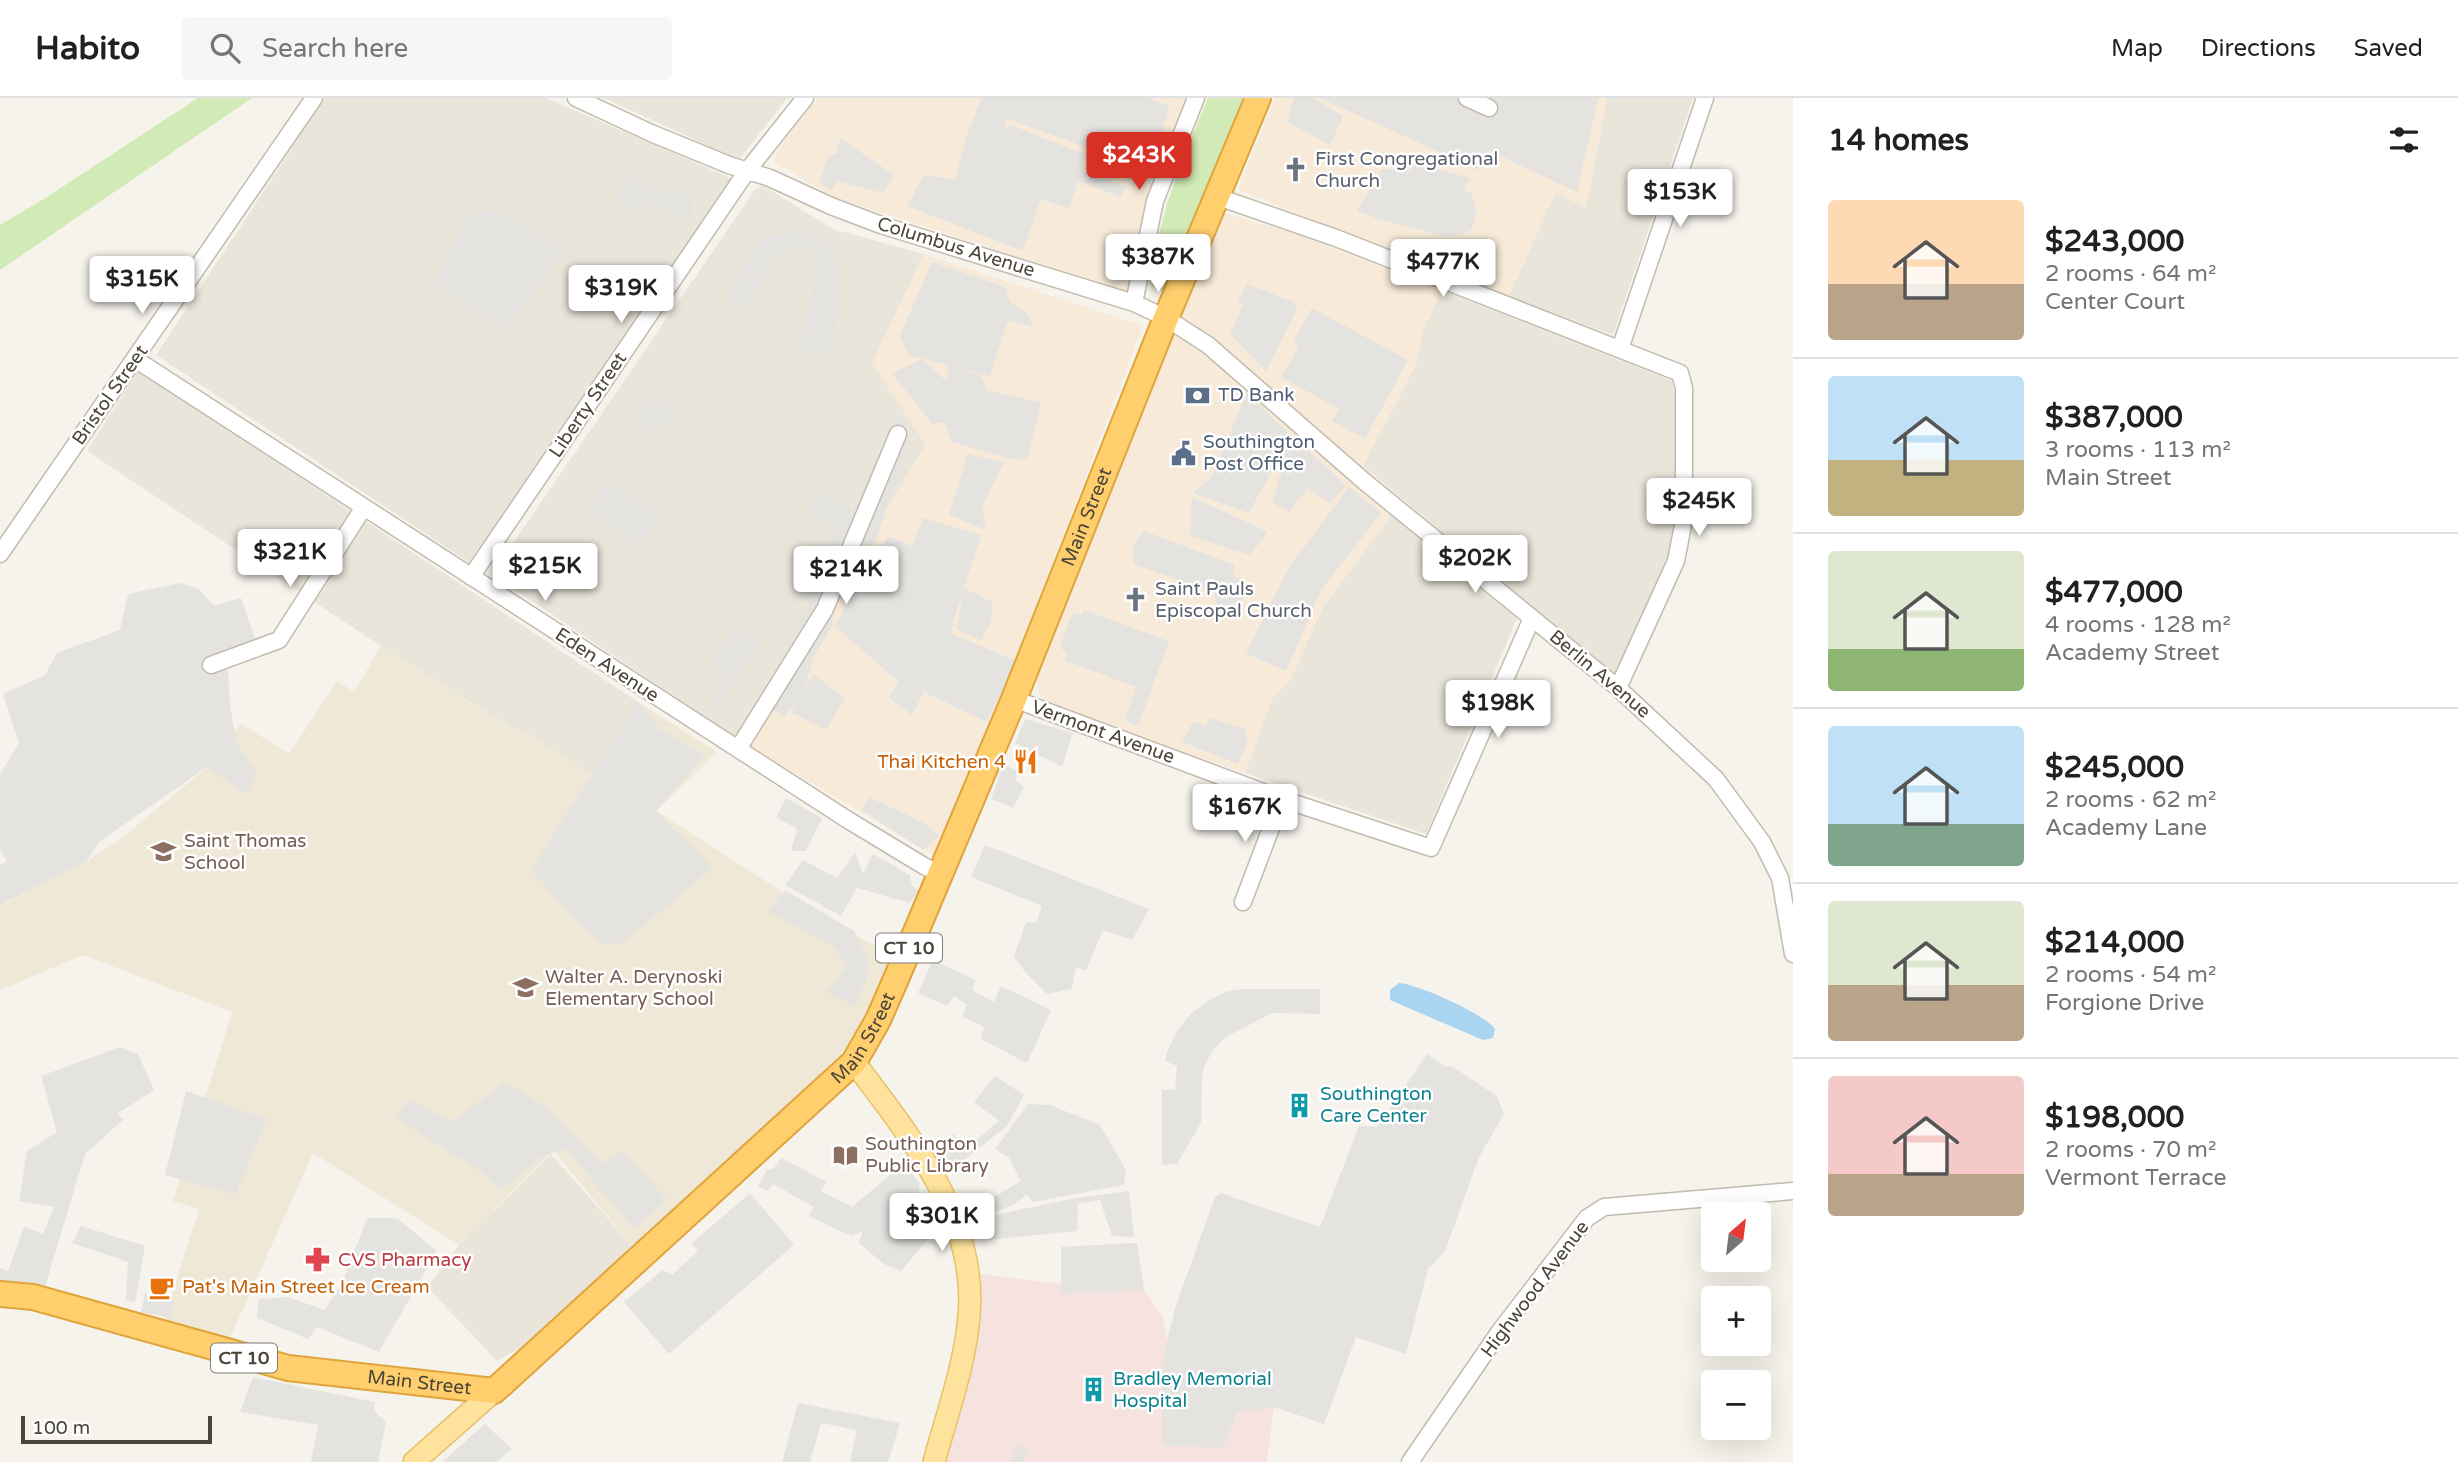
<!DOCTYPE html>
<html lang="en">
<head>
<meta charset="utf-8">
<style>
	:root { --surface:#fff; --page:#f6f6f6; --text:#202124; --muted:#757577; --line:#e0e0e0; --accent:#d93025 }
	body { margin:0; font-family:"Varela Round",sans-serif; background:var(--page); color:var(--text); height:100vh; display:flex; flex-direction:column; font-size:26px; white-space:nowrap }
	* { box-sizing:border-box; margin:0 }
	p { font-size:23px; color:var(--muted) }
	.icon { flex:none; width:38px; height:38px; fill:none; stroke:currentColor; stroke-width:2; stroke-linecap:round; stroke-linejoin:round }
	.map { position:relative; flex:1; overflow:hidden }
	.side { display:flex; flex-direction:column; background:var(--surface); width:665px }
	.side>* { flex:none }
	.needle { width:46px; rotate:28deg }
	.controls { position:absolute; left:1701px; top:1104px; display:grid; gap:14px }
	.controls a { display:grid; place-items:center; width:70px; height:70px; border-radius:7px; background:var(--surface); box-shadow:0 7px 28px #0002; font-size:35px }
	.scale { position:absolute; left:21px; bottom:18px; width:191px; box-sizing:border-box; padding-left:7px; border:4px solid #4b4439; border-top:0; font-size:19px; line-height:24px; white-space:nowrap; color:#4b4439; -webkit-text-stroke:5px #fff; paint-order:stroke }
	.price { position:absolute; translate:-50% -60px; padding:0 16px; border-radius:7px; background:#fff; color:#222; font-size:23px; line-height:46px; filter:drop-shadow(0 2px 4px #0008) }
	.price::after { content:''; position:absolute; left:50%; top:42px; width:21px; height:16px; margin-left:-10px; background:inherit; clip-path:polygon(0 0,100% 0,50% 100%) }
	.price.selected { background:var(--accent); color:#fff }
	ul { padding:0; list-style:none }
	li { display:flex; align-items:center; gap:21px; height:175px; padding:0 35px }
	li+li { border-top:2px solid var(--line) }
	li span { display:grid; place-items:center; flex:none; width:196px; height:140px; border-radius:7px; color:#555 }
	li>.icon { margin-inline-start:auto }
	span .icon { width:84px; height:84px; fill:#fffc; stroke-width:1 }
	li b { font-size:30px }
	h2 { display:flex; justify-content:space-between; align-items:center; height:84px; padding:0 35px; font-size:30px }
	header { display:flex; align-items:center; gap:42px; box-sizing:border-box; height:98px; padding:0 35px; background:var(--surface); border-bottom:2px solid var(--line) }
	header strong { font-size:33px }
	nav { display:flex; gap:38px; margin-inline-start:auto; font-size:24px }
	.search { width:490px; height:63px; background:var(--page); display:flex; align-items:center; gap:18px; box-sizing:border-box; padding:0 24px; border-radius:7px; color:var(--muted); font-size:26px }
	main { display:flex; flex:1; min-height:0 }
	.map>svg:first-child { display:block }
	.residential { fill:#eae5da }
	.commercial { fill:#f7ead8 }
	.education { fill:#efe8d6 }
	.medical { fill:#f6e3e0 }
	.green { fill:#d2eab5 }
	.parking { fill:#e5e3e0; fill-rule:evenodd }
	.water { fill:#a9d4f2 }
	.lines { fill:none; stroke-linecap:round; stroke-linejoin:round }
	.minor-casing { stroke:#c2bbae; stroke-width:19 }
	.major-casing { stroke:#e6c16a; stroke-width:24 }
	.highway-casing { stroke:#e0a43c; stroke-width:28 }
	.minor { stroke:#fff; stroke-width:16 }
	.major { stroke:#ffe39c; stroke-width:21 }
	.highway { stroke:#ffcf6e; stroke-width:24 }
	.labels { text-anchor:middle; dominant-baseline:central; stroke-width:5; stroke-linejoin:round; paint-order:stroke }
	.shield { fill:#fff; stroke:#817c74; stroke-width:2 }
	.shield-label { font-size:18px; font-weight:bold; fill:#4b4439 }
	.worship-label { font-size:19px; fill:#5b616d; stroke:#fff; text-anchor:start }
	.street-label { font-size:19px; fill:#4b4439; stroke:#fff }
	.service-label { font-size:19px; fill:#4e5e75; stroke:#fff; text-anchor:start }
	.food-label { font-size:19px; fill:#c56008; stroke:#fff; text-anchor:end }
	.education-label { font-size:19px; fill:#785e54; stroke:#fff; text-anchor:start }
	.culture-label { font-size:19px; fill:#0d838f; stroke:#fff; text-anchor:start }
	.health-label { font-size:19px; fill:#be3a42; stroke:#fff; text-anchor:start }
</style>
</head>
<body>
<header>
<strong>Habito</strong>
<div class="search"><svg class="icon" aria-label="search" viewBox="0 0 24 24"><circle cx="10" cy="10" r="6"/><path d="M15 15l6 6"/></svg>Search here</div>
<nav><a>Map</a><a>Directions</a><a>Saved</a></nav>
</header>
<main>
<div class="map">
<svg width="1793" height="1364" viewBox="0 0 1793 1364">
	<rect width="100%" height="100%" fill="#f6f3ec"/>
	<path class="residential" d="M325 0H546L740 84 470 465 156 257Z
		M604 0H787L739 62Z
		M1607 0H1693L1613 237 1509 198 1555 95 1586 109Z
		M762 87 833 131 924 156 872 265 926 347 742 644 492 476 754 93Z
		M1442 192 1672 283 1677 311 1679 428 1667 463 1616 579 1363 368 1417 264 1422 236Z
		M138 272 638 604 591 678 517 630 515 633 381 548 87 353Z
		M1392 416 1518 518 1426 736 1245 675 1272 601 1291 581 1323 509Z
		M551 1056 634 1150 554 1219 525 1247 497 1263 427 1189 459 1147Z"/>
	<path class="commercial" d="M818 0H1187L1129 196 835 99 775 65 776 55 782 46Z
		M1275 0H1607L1586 110 1555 95 1509 198 1379 149 1238 91Z
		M1223 115 1290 134 1442 192 1422 236 1417 264 1363 368 1403 402 1323 509 1291 581 1272 601 1245 675 1050 609 1040 598 1037 580Z
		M924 156 1143 228 940 761 742 644 926 347 872 265Z"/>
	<path class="education" d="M381 548 514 633 517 629 592 676 638 604 717 654 656 713 789 798 892 858 860 927 841 956 821 980 634 1150 553 1052 459 1147 313 1055 229 1242 164 1222 199 1111 173 1103 232 914 83 857 0 892V808L85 764 118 743 221 658 240 625 289 656 337 583 354 594Z"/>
	<path class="medical" d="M1137 1145 1144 1192 1162 1218 1167 1242 1162 1271 1214 1287 1324 1326 1274 1309 1267 1364H944L978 1230 980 1176 1061 1186V1149Z"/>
	<path class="green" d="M198 0H252L0 172V127L47 99Z
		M1208 0H1243L1166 189 1160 193 1149 186 1155 151 1167 106 1182 62Z"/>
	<path class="parking" d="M982 0H1149L1169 8 1150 76 1083 48 1006 20 1004 30 1013 28 1084 56 1081 72 1126 89 1121 99 1078 83 1069 111 1041 101 1023 153 907 108 924 77 955 82 968 34Z
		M1294 0H1313L1343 18 1330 47 1287 24Z
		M1320 0H1598L1577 94 1488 52 1479 72Z
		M840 40 894 77 883 95 837 83 832 93 819 84 828 58 837 55Z
		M1411 64 1470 80 1464 92 1472 96 1476 115 1472 132 1449 139 1381 122 1357 113 1382 71 1410 73Z
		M626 78 662 95 675 89 692 100 691 127 650 105 642 119 614 102Z
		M497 112 565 151 506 232 433 186 470 114Z
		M794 133 826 141 838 169 837 223 828 259 799 254 819 165 814 153 795 149 772 161 748 213 726 201 760 141Z
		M932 164 1006 189 1010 204 1030 218 1033 229 1008 222 990 278 961 271 981 278 987 292 1041 305 1028 360 1016 362 952 344 944 324 932 326 892 275 923 261 908 257 900 237ZM924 261 948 267 947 284 924 262Z
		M1247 186 1294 204 1297 212 1266 273 1230 236 1243 207 1238 204Z
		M1312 210 1408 262 1365 341 1332 323 1339 311 1281 279 1299 248 1293 244Z
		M1247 294 1281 328 1346 387 1330 405 1308 390 1289 414 1273 405 1289 340 1249 415 1193 395 1212 378Z
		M649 299 669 308 686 317 653 335 634 323Z
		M896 319 906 324 905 340 910 343 876 441 834 502 832 529 813 559 805 588 813 576 845 600 826 632 791 614 798 601 784 619 766 606 791 556 787 546 811 507 795 493 837 433 806 411 819 394 854 412Z
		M968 356 1004 364 982 409 986 432 949 417Z
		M606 383 660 416 640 450 588 414Z
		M1349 389 1381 415 1321 492 1286 573 1246 555 1288 471Z
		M1192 399 1268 434 1250 457 1190 438Z
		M923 420 981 437 964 490 992 504 991 524 981 542 957 531 962 497 950 535 1016 563 987 624 924 594 912 617 889 600 898 583 834 528 888 438 912 448Z
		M1144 433 1235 467 1233 477 1250 489 1232 519 1216 510 1215 495 1134 466 1133 448Z
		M181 485 200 492 214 508 241 500 258 550 228 570 230 608 237 646 256 674 247 696 207 669 99 744 86 764 0 807V767L7 763 0 751V676L19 645 3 596 45 577 57 555 120 532 128 496Z
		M1084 512 1169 543 1138 628 1125 622 1136 589 1066 563V555L1060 549 1066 530 1073 515 1081 518Z
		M735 529 759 545 718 608 710 602 726 578 711 567Z
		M638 604 661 632 705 657 656 713 713 770 622 845 603 846 576 823 531 772Z
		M1207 619 1246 631 1247 645 1238 666 1182 644 1193 624 1207 628Z
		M1025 621 1073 635 1062 669 1015 645Z
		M1003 667 1019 673 1015 682 1024 689 1013 710 991 701Z
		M869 699 924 725 939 738 923 752 862 712Z
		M786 700 822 720 806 753H791L797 731 776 719Z
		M985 747 1149 811 1132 842 1103 832 1086 873 1076 869 1072 891 1047 896 1025 874 1014 858 1026 824 1036 825 1042 808 971 779Z
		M855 754 863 776 873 756 910 777 912 788 919 793 909 805 858 790V788L841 818 785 787 803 762 837 780Z
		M785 792 854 833 869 862 867 880 855 909 827 894 847 868 834 849 768 813Z
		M933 862 976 882 972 892 994 904 1001 888 1051 912 1027 965 981 941 984 929 962 918 967 907 954 898 947 908 918 895Z
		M1242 891H1320V916L1272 915 1226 939 1214 951 1205 966 1202 980 1201 1025 1177 1066 1162 1067V992H1175L1177 968 1165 963 1167 954 1177 933 1191 916 1208 903 1225 894Z
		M120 949 138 956 154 992 117 1016 124 1021 85 1056 45 1189 0 1183V1170L8 1173 24 1129 43 1136 54 1109 19 1103 27 1053 57 1034 41 978Z
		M1427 956 1445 968 1453 969 1497 998 1504 1016 1479 1059 1445 1153 1428 1171 1406 1256 1356 1239 1324 1326 1274 1309 1237 1315 1223 1350 1163 1347 1162 1271 1167 1242 1176 1207 1215 1099 1221 1095 1320 1129 1359 1028 1377 1029Z
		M995 978 1024 997 1007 1028 950 1073 936 1052 953 1036 967 1050 999 1023 974 1004Z
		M506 984 548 1011 603 1065 623 1053 667 1102 634 1131 565 1050 539 1061 501 1092 483 1075 396 1020 409 1001 452 1024Z
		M186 993 267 1021 235 1097 165 1077Z
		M1028 1006 1050 1007 1100 1027 1126 1072 1124 1087 1032 1104 1027 1096 1013 1107 987 1117 980 1107 1021 1083 1009 1060 995 1051Z
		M781 1060 827 1084 821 1093 852 1109 904 1065 920 1085 918 1100 934 1118 937 1131 901 1173 884 1166 859 1145 863 1133 851 1138 809 1118 814 1109 773 1086 767 1093 758 1088 767 1072 774 1070Z
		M1129 1093 1134 1139 1112 1138 1100 1102 1078 1106 1077 1133 987 1142 982 1120 1070 1101Z
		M750 1095 794 1147 669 1256 624 1204 663 1172 672 1177 698 1153 692 1145Z
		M367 1120H397L437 1153 379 1254 317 1229 308 1241 257 1220 259 1201 288 1199 325 1212 343 1183Z
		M81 1128 145 1148 135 1205 126 1202 128 1164 72 1145Z
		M1137 1145 1144 1192 1061 1195V1149Z
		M145 1195 174 1201 171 1220 141 1214Z
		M253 1279 375 1304 374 1313 386 1324 378 1364H311L318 1327 240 1314Z
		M798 1305 900 1325 888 1364H850L857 1332 821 1325 810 1364H782Z
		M485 1326 512 1351 497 1364H442Z
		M1018 1347 1030 1352 1023 1364H1010Z"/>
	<path class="water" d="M1399 885C1417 886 1485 916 1495 931L1493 940 1483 942 1390 902V892Z"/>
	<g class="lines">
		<defs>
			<path id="minor" d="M576 0 651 35 729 67 770 80 831 108 881 127 1134 205 1166 220 1208 247 1365 384 1618 590 1716 681 1762 744 1780 780 1793 856
				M1467 0 1489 10
				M1218 99 1336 140 1680 275 1684 290V422L1676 463 1618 590
				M1134 205 1155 103 1196 0
				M1620 251 1705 0
				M135 261 738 651 848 722 924 768 941 776
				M0 456 314 0
				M471 479 747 73 805 0
				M211 567 279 542 364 409
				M1014 601 1282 701 1431 750 1532 520
				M738 651 825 511 898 336
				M1243 804 1282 701
				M1410 1364 1500 1233 1587 1120 1604 1109 1793 1093"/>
			<path id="major" d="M854 964C909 1037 978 1120 969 1218 965 1267 947 1316 934 1364
				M414 1364 494 1293"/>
			<g id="highway">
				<path id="s1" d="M0 1196 33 1199 288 1270 494 1293 854 964 878 922 896 881 1014 601 1166 220 1258 0"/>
			</g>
		</defs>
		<use href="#minor" class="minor-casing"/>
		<use href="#major" class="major-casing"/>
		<use href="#highway" class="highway-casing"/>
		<use href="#minor" class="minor"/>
		<use href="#major" class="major"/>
		<use href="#highway" class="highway"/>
	</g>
	<defs>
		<symbol id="church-bare" viewBox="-9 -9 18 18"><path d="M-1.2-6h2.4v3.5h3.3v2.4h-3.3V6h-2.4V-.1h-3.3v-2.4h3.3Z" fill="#6b7280" stroke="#fff" stroke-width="2.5" paint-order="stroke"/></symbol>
		<symbol id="bank-bare" viewBox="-9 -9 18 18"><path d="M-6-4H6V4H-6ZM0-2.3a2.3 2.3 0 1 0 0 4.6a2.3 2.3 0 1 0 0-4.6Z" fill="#5c6f8a" stroke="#fff" stroke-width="2.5" paint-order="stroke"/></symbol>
		<symbol id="civic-bare" viewBox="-9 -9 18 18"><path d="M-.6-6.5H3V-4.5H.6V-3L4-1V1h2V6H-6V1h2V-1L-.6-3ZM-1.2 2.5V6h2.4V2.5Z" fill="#5c6f8a" stroke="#fff" stroke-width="2.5" paint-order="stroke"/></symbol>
		<symbol id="restaurant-bare" viewBox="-9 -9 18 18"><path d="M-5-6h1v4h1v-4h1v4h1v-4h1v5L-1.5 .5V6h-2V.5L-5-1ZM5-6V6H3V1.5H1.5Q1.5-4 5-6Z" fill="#e8710a" stroke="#fff" stroke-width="2.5" paint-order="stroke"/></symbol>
		<symbol id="school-bare" viewBox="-9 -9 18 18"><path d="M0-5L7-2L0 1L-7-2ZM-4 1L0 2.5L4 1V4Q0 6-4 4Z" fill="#8d6e63" stroke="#fff" stroke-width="2.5" paint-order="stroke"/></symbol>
		<symbol id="building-bare" viewBox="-9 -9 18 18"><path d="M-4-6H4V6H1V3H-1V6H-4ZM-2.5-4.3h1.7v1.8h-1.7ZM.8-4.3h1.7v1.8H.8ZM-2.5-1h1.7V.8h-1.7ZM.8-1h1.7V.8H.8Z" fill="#0f9aa8" stroke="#fff" stroke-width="2.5" paint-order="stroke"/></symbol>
		<symbol id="library-bare" viewBox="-9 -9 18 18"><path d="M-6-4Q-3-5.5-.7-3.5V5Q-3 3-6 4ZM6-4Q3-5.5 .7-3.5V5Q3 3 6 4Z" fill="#8d6e63" stroke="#fff" stroke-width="2.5" paint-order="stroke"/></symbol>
		<symbol id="pharmacy-bare" viewBox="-9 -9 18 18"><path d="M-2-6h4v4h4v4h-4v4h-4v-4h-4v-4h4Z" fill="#e0444e" stroke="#fff" stroke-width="2.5" paint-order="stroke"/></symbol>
		<symbol id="cafe-bare" viewBox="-9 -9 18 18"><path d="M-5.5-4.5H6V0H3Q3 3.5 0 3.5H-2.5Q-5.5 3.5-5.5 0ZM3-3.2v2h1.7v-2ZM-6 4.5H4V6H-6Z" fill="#e8710a" stroke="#fff" stroke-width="2.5" paint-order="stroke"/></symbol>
	</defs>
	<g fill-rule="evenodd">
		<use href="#church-bare" x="1278" y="54" width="35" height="35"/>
		<use href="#bank-bare" x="1180" y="280" width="35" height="35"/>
		<use href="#civic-bare" x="1166" y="338" width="35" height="35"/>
		<use href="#church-bare" x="1118" y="484" width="35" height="35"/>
		<use href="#restaurant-bare" x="1008" y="646" width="35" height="35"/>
		<use href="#school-bare" x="146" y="736" width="35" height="35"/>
		<use href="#school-bare" x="508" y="872" width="35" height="35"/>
		<use href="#building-bare" x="1282" y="990" width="35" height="35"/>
		<use href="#library-bare" x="828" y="1040" width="35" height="35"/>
		<use href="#pharmacy-bare" x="300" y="1144" width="35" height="35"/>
		<use href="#cafe-bare" x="144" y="1172" width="35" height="35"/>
		<use href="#building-bare" x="1076" y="1274" width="35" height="35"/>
	</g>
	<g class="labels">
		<g class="shield">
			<rect x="876" y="835.5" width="66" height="29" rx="5"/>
			<rect x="211" y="1245.5" width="66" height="29" rx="5"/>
		</g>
		<g class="shield-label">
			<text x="909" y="850">CT 10</text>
			<text x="244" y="1260">CT 10</text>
		</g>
		<g class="worship-label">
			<text x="1315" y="61">First Congregational<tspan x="1315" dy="22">Church</tspan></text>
			<text x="1155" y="491">Saint Pauls<tspan x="1155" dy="22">Episcopal Church</tspan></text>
		</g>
		<g class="street-label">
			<text transform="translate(956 149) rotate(17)">Columbus Avenue</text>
			<text transform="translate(110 297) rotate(-55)">Bristol Street</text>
			<text transform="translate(588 307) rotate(-56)">Liberty Street</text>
			<text stroke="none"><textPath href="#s1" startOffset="1586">Main Street</textPath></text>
			<text transform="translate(607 567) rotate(33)">Eden Avenue</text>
			<text transform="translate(1600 576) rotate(40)">Berlin Avenue</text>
			<text transform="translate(1103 634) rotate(20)">Vermont Avenue</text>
			<text stroke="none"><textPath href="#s1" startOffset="1018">Main Street</textPath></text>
			<text transform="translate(1535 1191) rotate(-53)">Highwood Avenue</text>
			<text stroke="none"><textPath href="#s1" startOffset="430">Main Street</textPath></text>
		</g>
		<g class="service-label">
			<text x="1218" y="297">TD Bank</text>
			<text x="1203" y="344">Southington<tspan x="1203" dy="22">Post Office</tspan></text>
		</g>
		<g class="food-label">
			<text x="1006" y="664">Thai Kitchen 4</text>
			<text x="182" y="1189" text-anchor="start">Pat's Main Street Ice Cream</text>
		</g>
		<g class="education-label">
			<text x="184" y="743">Saint Thomas<tspan x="184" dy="22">School</tspan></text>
			<text x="545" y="879">Walter A. Derynoski<tspan x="545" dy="22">Elementary School</tspan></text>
			<text x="865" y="1046">Southington<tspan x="865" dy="22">Public Library</tspan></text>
		</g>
		<g class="culture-label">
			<text x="1320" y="996">Southington<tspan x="1320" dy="22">Care Center</tspan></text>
			<text x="1113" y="1281">Bradley Memorial<tspan x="1113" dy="22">Hospital</tspan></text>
		</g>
		<g class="health-label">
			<text x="338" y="1162">CVS Pharmacy</text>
		</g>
	</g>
</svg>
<div class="controls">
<a><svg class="needle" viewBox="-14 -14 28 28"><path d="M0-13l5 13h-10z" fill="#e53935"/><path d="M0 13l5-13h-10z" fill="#757577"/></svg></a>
<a>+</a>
<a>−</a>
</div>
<div class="scale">100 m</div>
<b class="price selected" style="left:1139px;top:94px">$243K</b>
<b class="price" style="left:1680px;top:131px">$153K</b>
<b class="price" style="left:1158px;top:196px">$387K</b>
<b class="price" style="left:1443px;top:201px">$477K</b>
<b class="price" style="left:142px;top:218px">$315K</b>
<b class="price" style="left:621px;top:227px">$319K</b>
<b class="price" style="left:1699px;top:440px">$245K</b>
<b class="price" style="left:290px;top:491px">$321K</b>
<b class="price" style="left:1475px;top:497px">$202K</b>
<b class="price" style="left:545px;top:505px">$215K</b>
<b class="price" style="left:846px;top:508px">$214K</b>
<b class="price" style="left:1498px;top:642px">$198K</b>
<b class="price" style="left:1245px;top:746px">$167K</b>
<b class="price" style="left:942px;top:1155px">$301K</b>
</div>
<section class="side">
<h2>14 homes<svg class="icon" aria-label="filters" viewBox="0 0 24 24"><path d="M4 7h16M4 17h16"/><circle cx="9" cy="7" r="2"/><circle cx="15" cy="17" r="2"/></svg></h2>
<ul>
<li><span style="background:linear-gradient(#ffd9b3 60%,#b9a48a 0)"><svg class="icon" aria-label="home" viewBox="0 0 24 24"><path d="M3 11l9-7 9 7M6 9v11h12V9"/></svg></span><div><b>$243,000</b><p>2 rooms · 64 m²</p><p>Center Court</p></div></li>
<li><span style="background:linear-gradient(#bfe0f5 60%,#c2b280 0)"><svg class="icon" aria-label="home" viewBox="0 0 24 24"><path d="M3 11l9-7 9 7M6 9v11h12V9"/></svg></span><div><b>$387,000</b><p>3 rooms · 113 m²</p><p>Main Street</p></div></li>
<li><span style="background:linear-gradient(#dfe7d0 70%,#8fb573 0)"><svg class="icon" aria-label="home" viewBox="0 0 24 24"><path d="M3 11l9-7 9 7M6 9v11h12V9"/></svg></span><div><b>$477,000</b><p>4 rooms · 128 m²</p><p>Academy Street</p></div></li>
<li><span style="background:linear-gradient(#bfe0f5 70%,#7fa58c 0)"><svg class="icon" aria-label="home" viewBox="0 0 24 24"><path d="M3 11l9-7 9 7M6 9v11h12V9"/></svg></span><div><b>$245,000</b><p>2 rooms · 62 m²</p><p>Academy Lane</p></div></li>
<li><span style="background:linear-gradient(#dfe7d0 60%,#b9a48a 0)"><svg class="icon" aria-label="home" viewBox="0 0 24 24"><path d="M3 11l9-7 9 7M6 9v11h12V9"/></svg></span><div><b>$214,000</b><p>2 rooms · 54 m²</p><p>Forgione Drive</p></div></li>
<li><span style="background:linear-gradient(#f6c9c9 70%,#b9a48a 0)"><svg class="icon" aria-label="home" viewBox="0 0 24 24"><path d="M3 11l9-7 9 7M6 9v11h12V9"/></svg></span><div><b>$198,000</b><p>2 rooms · 70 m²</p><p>Vermont Terrace</p></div></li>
</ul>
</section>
</main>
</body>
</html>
